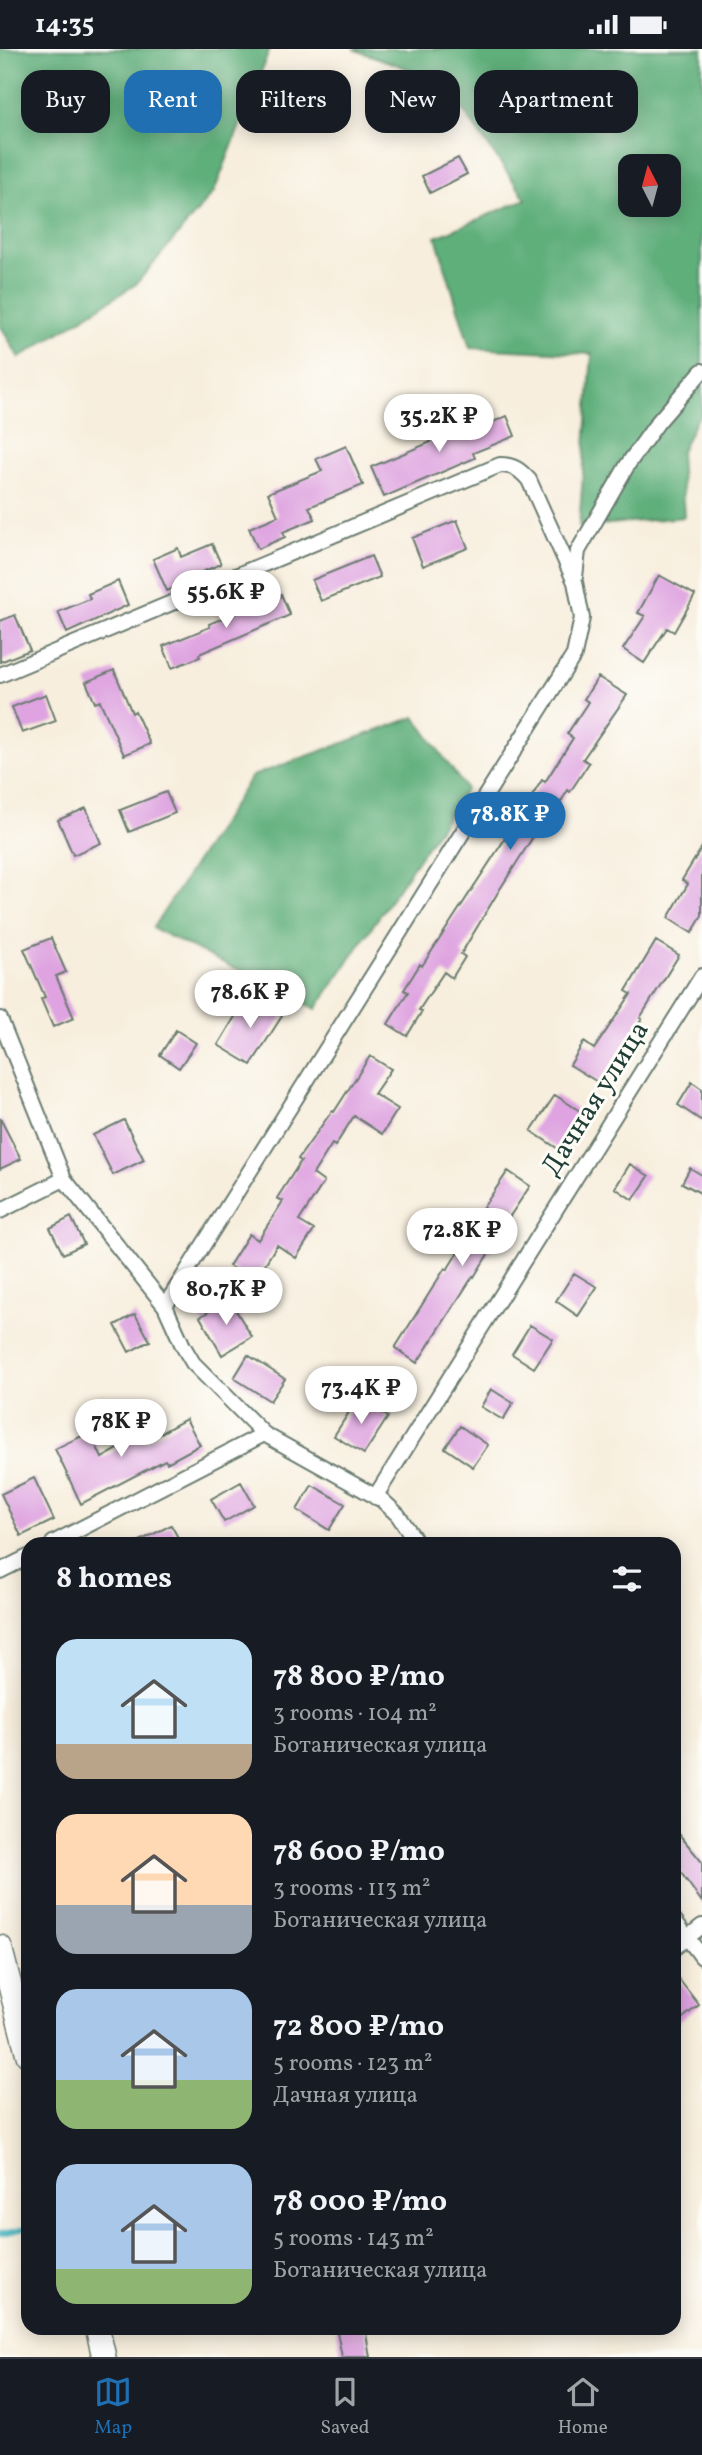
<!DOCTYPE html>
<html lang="en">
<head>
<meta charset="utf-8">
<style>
	:root { --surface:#171b24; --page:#242831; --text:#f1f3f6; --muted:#9ea1a6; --line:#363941; --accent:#1f6fb2 }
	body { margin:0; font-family:Vollkorn,serif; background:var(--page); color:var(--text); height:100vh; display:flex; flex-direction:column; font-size:26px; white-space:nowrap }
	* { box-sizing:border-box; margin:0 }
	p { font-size:23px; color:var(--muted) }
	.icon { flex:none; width:38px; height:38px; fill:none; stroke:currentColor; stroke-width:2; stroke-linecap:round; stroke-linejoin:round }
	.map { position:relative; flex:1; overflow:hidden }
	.drawer { position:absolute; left:21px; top:1488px; width:660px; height:798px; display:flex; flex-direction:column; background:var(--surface); border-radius:21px; box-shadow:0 4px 18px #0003 }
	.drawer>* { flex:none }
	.guide { position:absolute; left:21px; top:21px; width:662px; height:63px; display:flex; gap:14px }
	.needle { width:46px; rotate:354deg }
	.fabs { position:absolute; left:618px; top:105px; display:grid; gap:14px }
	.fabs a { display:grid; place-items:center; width:63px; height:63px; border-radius:14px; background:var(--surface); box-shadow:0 4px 18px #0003; font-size:35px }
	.price { position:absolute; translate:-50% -60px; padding:0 16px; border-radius:24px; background:#fff; color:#222; font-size:23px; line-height:46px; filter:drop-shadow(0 2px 4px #0008) }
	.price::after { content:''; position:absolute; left:50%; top:42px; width:21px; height:16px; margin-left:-10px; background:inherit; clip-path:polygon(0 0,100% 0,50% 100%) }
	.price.on { background:var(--accent); color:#fff }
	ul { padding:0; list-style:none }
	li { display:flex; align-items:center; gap:21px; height:175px; padding:0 35px }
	li span { display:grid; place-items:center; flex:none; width:196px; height:140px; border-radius:21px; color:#555 }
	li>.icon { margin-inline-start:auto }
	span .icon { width:84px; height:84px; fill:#fffc; stroke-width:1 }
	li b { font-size:30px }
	h2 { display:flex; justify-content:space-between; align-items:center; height:84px; padding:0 35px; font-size:30px }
	.pill { padding:0 24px; border-radius:21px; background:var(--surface); box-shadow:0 4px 18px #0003; font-size:24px; line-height:63px }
	.pill.on { background:var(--accent); color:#fff }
	.status { display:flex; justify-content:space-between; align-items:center; height:49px; padding:0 35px; background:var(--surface); direction:ltr }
	.status svg { height:19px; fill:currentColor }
	.tab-bar { display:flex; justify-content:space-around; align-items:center; height:98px; border-top:2px solid var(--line); background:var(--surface); font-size:19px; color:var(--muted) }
	.tab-bar a { display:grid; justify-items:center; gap:4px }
	.tab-bar .on { color:var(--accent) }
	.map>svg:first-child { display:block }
	.forest { fill:#5faf7a; stroke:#3f7657; stroke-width:2; fill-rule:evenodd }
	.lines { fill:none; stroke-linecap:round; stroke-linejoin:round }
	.stream { stroke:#41b1bb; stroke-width:5 }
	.building { fill:#dea3e0 }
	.street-casing { stroke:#6b7b6f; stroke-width:18 }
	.primary-casing { stroke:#6b7b6f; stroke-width:26 }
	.street { stroke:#fff; stroke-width:14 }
	.primary { stroke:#fff; stroke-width:23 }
	.labels { text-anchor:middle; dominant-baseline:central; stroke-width:6; stroke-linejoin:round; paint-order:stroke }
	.street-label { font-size:28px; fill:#1f3d34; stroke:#fdfcf7 }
</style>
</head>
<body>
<div class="status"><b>14:35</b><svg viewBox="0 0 49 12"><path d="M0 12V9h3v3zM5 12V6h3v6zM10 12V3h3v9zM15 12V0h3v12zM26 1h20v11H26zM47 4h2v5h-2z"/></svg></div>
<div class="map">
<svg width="702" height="2308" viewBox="0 0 702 2308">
	<rect width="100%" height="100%" fill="#fdfcf7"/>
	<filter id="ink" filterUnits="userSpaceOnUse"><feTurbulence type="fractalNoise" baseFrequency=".0143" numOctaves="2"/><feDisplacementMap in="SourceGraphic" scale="14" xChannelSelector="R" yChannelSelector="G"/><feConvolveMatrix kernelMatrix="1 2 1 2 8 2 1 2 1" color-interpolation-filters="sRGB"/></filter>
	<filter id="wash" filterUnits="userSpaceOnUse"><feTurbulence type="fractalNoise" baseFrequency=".00686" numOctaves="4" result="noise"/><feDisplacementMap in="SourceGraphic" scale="28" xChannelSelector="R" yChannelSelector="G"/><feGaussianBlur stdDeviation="1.57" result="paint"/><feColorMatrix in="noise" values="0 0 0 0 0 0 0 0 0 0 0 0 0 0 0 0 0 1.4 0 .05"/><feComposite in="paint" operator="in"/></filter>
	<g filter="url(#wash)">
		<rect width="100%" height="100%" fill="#f7eedd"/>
		<path class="forest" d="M0 0H270L214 143 136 235 19 309 0 276Z
			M353 0H702V364L695 373 680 404 684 468 579 478 592 305 470 299 436 188 526 150 442 32ZM630 117H668V156H630Z
			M415 668 466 740 316 960 153 879 252 727Z"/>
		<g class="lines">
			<path class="stream" d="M0 2185 28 2179"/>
		</g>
		<g id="blocks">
			<path class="building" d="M458 109 467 125 430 144 422 127Z
				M507 367 515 387 473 404 475 409 384 448 371 418 431 393 426 381 458 368 465 385Z
				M346 397 363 436 309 458 315 470 283 483 285 488 258 500 249 479 278 467 268 444 322 422 316 410Z
				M457 471 468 499 423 517 412 489Z
				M212 495 221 515 190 528 192 531 167 542 153 510 178 499 181 508Z
				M371 507 380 528 321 552 312 531Z
				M659 526 695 546 674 583 667 579 644 614 623 600 645 567 638 564Z
				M118 532 128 556 67 584 58 563 90 550 88 545Z
				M281 545 290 566 199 605 200 608 172 619 163 597 210 578 209 575Z
				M15 566 30 601 0 613V572Z
				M114 621 132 664 135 662 150 695 124 706 100 652 95 654 86 633Z
				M598 628 627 646 583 710 589 714 570 743 568 741 547 775 543 772 500 840 461 905 465 908 452 929 444 923 419 961 422 962 407 987 388 975 408 943 404 941 420 915 422 917 508 785 502 781 514 761 521 765 542 731 545 733 573 689 567 685 588 653 584 650Z
				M46 645 56 672 22 684 12 658Z
				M166 743 175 764 129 783 120 761Z
				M86 759 101 794 73 806 58 771Z
				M702 798V867L692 884 668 869 688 835 682 831Z
				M51 889 66 923 56 927 74 969 53 978 41 950 45 948 24 900Z
				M656 892 679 906 640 969 642 970 599 1034 570 1016 584 993 594 1000 631 945 626 942Z
				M248 946 282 967 251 1016 218 996Z
				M176 981 196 994 179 1019 160 1006Z
				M370 1007 391 1020 374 1045 398 1060 382 1085 354 1067 335 1097 332 1095 313 1125 324 1133 299 1172 314 1181 296 1209 277 1196 254 1233 229 1217 249 1185 258 1191 283 1152 277 1149 301 1112 298 1110 332 1062 334 1063Z
				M692 1033 702 1040V1072L678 1056Z
				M555 1046 583 1064 560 1101 531 1082Z
				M0 1069 21 1110 0 1120Z
				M124 1071 144 1111 113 1126 93 1086Z
				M630 1115 649 1127 633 1151 615 1139Z
				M690 1119 702 1126V1145L682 1134Z
				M508 1122 530 1137 496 1188 498 1189 474 1228 473 1227 417 1314 395 1299 445 1219 447 1221 484 1161 482 1160Z
				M71 1168 84 1195 63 1205 50 1179Z
				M574 1224 597 1238 578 1267 556 1252Z
				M229 1250 252 1288 222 1306 200 1268Z
				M135 1265 150 1292 129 1303 115 1276Z
				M530 1276 553 1290 534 1319 512 1305Z
				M248 1306 285 1330 270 1352 234 1329Z
				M491 1340 513 1354 503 1371 481 1358Z
				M358 1349 388 1368 364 1405 334 1387Z
				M186 1370 200 1396 167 1414 165 1411 81 1455 55 1400 90 1383 102 1409 143 1386 146 1392Z
				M460 1377 488 1396 473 1418 445 1399Z
				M34 1429 54 1471 21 1487 1 1445Z
				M241 1433 254 1456 224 1473 211 1450Z
				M312 1436 345 1455 329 1481 297 1461Z
				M171 1476 181 1494H136Z
				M674 1779 702 1813V1853L674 1814Z
				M674 1924 699 1956 674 1976Z
				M336 2278H365L370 2308H342Z"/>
		</g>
	</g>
	<g filter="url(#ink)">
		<use href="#blocks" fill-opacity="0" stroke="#6b7b6f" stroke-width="2"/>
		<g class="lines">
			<defs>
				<path id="street" d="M575 528 578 502 628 415 658 373 702 322
					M0 626 500 416C514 416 520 421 529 431L575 533 582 569 574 606 165 1257
					M0 970 64 1130 165 1257 183 1297 193 1314 264 1385 382 1451 398 1466 417 1494
					M0 1162 64 1130
					M375 1448 702 927
					M53 1494 264 1385
					M0 1522 28 1508
					M674 1871 702 1908
					M674 1899 702 1877"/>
				<path id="primary" d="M0 1898 28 2006
					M97 2278 104 2308"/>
			</defs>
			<use href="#street" class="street-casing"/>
			<use href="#primary" class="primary-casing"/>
			<use href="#street" class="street"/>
			<use href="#primary" class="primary"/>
		</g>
	</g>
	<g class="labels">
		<g class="street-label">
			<text transform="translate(596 1050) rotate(-58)">Дачная улица</text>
		</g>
	</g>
</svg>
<div class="fabs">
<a><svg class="needle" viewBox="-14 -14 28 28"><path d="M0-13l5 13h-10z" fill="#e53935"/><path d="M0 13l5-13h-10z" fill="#9ea1a6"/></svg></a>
</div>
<b class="price" style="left:439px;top:405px">35.2K ₽</b>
<b class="price" style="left:226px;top:581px">55.6K ₽</b>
<b class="price on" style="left:510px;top:803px">78.8K ₽</b>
<b class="price" style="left:250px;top:981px">78.6K ₽</b>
<b class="price" style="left:462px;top:1219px">72.8K ₽</b>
<b class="price" style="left:226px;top:1278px">80.7K ₽</b>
<b class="price" style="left:361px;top:1377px">73.4K ₽</b>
<b class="price" style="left:121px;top:1410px">78K ₽</b>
<div class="guide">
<a class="pill">Buy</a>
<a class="pill on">Rent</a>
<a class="pill">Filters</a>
<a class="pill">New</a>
<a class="pill">Apartment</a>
</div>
<section class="drawer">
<h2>8 homes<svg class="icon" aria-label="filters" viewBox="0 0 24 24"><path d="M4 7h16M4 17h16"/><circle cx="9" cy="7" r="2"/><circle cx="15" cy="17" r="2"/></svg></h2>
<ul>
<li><span style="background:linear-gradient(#bfe0f5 75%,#b9a48a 0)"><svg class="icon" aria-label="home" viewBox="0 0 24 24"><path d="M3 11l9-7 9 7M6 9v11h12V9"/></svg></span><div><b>78 800 ₽/mo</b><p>3 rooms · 104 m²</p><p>Ботаническая улица</p></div></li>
<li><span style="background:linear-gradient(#ffd9b3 65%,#9aa5b1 0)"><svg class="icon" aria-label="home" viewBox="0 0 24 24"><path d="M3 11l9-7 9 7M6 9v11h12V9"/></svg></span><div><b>78 600 ₽/mo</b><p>3 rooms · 113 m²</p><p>Ботаническая улица</p></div></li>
<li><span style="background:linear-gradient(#a9c7e8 65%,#8fb573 0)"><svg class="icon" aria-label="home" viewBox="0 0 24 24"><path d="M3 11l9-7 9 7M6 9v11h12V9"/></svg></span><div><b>72 800 ₽/mo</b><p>5 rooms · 123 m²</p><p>Дачная улица</p></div></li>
<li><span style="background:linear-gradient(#a9c7e8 75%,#8fb573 0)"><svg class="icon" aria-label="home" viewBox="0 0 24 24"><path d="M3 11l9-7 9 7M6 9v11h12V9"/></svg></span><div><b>78 000 ₽/mo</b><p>5 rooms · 143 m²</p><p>Ботаническая улица</p></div></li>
</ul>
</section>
</div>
<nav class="tab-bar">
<a class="on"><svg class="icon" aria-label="map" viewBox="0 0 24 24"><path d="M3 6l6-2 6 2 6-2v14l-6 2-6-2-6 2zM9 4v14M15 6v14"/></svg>Map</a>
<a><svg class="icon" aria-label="saved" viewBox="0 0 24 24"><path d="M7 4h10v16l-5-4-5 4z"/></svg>Saved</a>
<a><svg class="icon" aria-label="home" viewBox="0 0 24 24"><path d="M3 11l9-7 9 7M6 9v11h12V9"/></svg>Home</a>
</nav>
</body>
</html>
